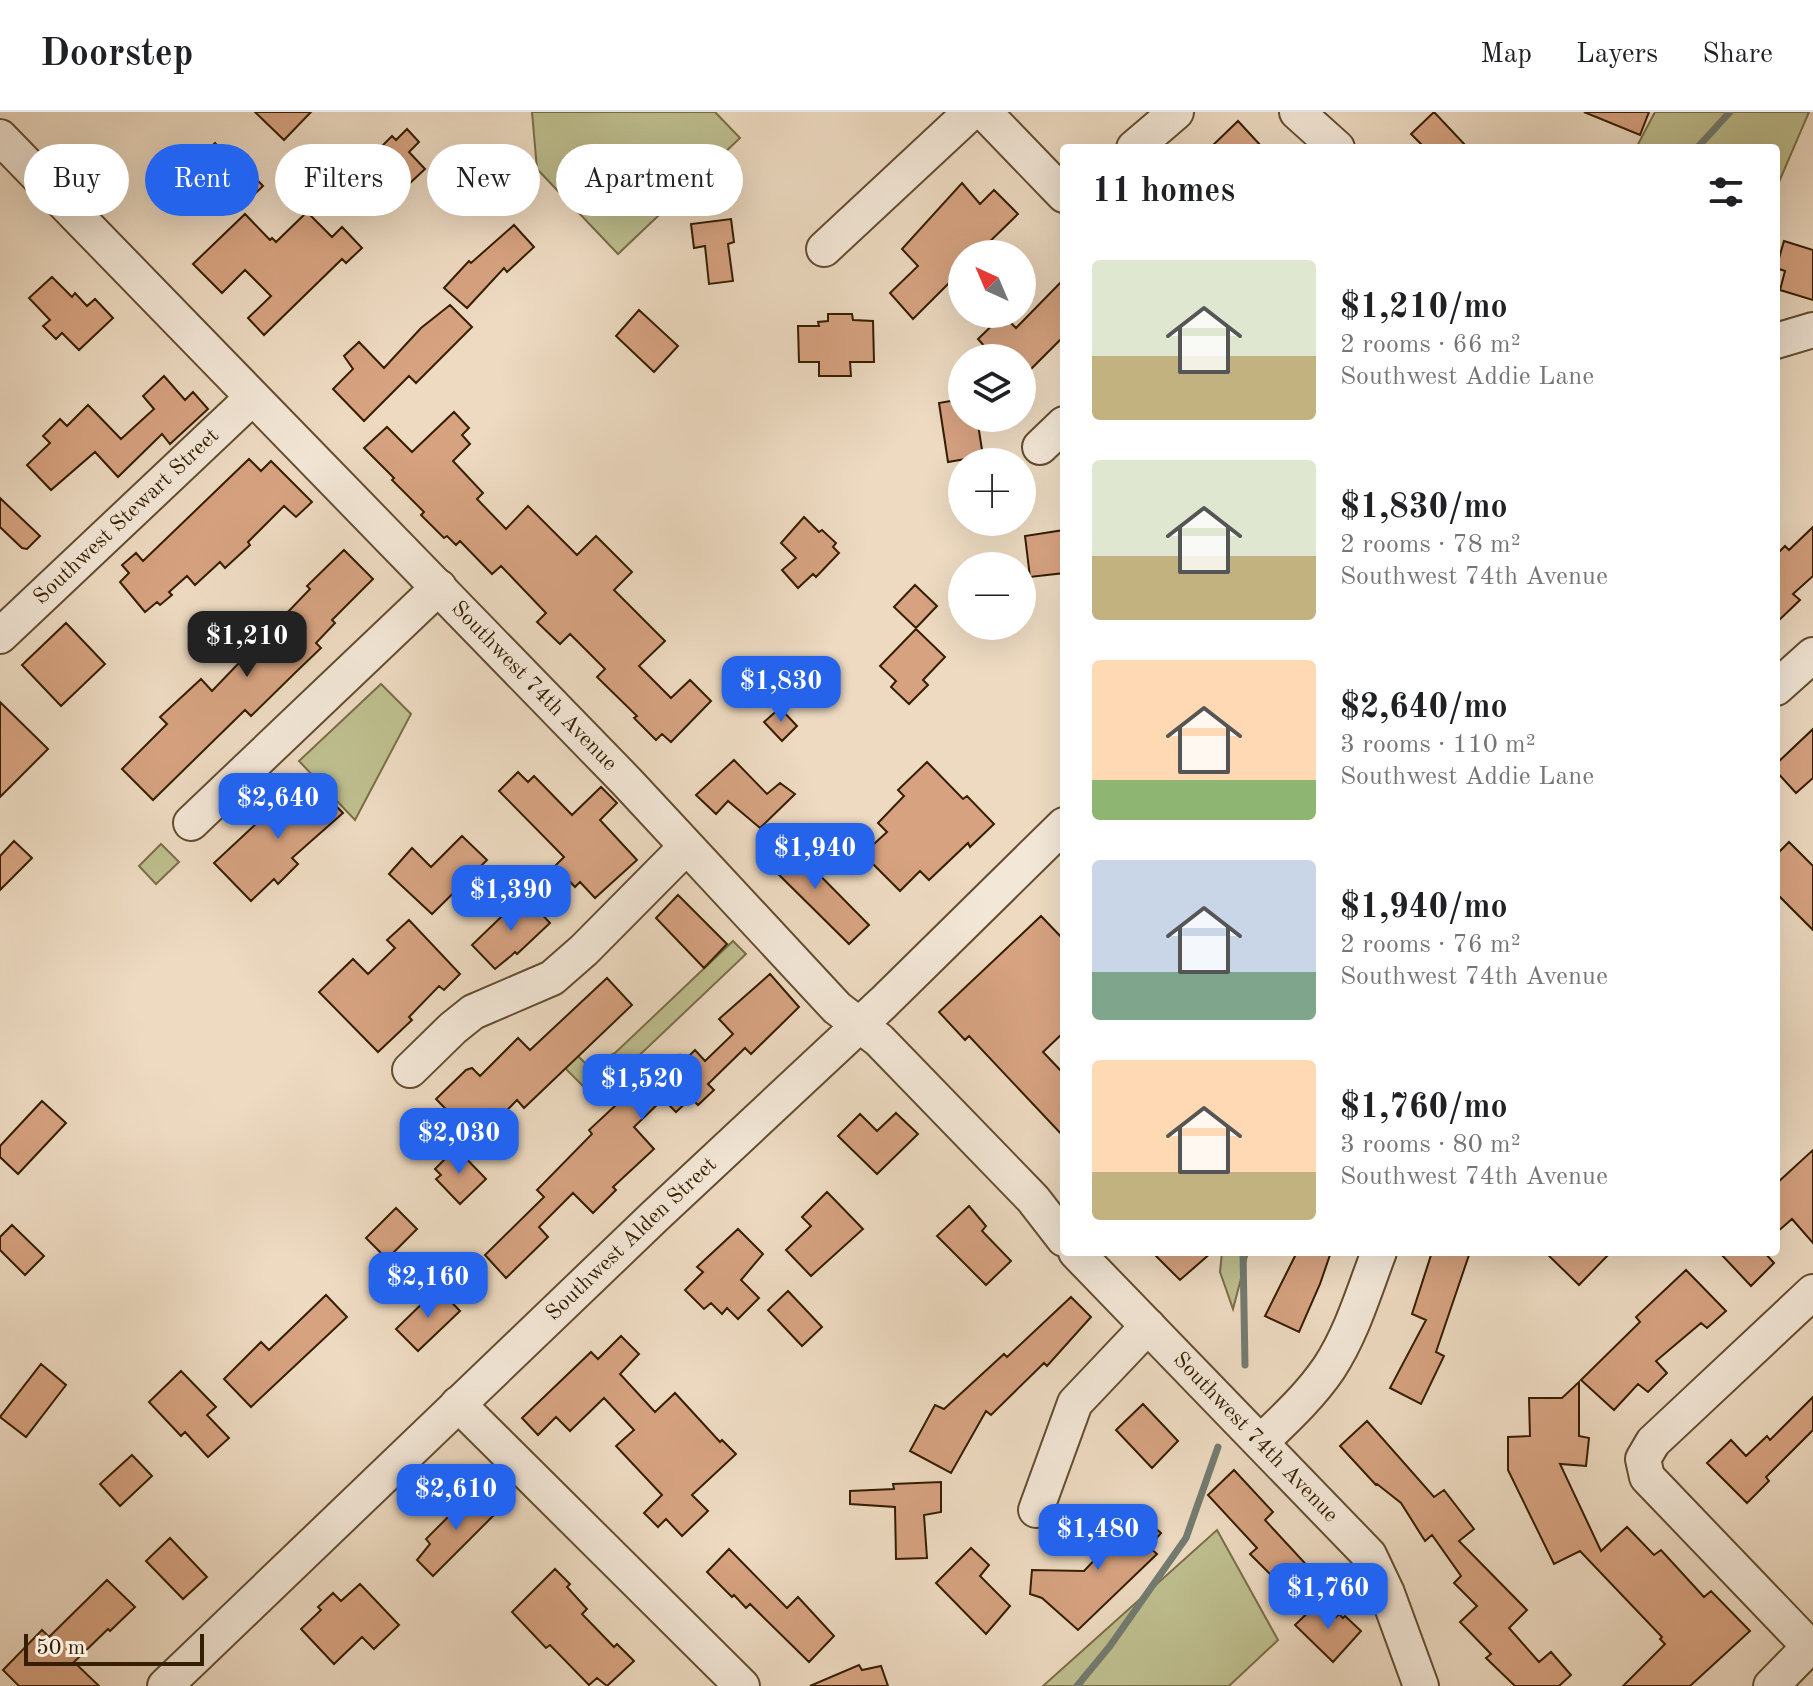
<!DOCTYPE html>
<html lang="en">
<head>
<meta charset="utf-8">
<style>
	:root { --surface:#fff; --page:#f2f2f2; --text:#202124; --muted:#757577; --line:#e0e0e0; --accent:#2563eb }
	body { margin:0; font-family:"Old Standard TT",serif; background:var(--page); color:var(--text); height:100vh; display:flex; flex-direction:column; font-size:30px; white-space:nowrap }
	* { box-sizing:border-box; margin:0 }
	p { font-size:26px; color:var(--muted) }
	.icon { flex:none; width:44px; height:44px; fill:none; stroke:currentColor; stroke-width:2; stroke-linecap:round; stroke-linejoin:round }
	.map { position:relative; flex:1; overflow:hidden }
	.details { position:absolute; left:1060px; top:32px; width:720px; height:1112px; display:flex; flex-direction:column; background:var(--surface); border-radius:8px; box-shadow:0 8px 32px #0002 }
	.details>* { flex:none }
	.banner { position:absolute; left:24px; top:32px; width:760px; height:72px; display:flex; gap:16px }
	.needle { width:52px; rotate:316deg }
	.controls { position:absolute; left:948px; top:128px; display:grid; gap:16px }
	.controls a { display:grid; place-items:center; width:88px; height:88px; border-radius:50%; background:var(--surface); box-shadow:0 8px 32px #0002; font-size:40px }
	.scale { position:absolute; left:24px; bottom:20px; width:180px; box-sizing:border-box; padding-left:8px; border:4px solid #361e00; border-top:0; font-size:22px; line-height:28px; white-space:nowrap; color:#361e00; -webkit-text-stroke:6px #f3e7d7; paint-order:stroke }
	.price { position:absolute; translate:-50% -68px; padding:0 18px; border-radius:16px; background:var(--accent); color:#fff; font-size:26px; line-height:52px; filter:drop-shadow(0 2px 4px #0008) }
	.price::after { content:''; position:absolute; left:50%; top:48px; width:24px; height:18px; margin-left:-12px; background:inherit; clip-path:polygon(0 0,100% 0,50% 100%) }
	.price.on { background:#222; color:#fff }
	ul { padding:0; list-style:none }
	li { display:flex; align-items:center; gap:24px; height:200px; padding:0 32px }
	li span { display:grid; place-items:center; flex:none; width:224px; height:160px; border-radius:8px; color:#555 }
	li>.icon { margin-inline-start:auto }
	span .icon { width:96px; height:96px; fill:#fffc; stroke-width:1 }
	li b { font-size:34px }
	h2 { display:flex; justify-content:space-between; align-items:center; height:96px; padding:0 32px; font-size:34px }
	.tag { padding:0 28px; border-radius:36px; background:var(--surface); box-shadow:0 8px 32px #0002; font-size:28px; line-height:72px }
	.tag.on { background:var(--accent); color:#fff }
	header { display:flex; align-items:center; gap:48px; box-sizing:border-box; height:112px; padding:0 40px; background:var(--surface); border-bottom:2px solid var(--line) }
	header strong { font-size:38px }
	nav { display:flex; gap:44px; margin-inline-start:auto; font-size:28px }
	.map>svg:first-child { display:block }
	.green { fill:#bebe8e; stroke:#7a6e47; stroke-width:2 }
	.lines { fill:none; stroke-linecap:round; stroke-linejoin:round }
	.stream { stroke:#737b70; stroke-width:7 }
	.building { fill:#d6a280; stroke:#361e00; stroke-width:2 }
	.minor-casing { stroke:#644d30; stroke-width:38 }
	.minor { stroke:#f3e7d7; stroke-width:34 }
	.labels { text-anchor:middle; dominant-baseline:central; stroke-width:6; stroke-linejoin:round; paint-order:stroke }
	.street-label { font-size:22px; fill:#361e00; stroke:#f3e7d7 }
</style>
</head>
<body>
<header>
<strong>Doorstep</strong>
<nav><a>Map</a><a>Layers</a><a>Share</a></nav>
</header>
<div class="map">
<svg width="1813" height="1574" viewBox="0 0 1813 1574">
	<rect width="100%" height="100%" fill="#eddac1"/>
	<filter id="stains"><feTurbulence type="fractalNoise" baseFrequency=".0025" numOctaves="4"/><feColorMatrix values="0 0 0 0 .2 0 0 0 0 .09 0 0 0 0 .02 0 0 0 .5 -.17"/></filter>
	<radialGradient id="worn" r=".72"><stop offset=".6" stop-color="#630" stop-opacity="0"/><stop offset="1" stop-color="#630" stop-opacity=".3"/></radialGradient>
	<path class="green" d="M532 0H715L740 26 618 142 537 57Z
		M1655 0H1809L1776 77V36H1636Z
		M381 572 411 602 355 708 299 649Z
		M161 732 179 750 156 772 139 754Z
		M733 829 746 842 627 955 584 975 558 949 571 937 589 955 615 941Z
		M1222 1140H1248L1233 1197 1220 1160Z
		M1217 1418 1278 1528 1229 1574H1043Z"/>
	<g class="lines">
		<path class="stream" d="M1697 36 1730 0
			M1243 1140 1245 1253
			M1077 1574 1110 1534 1186 1426 1218 1335"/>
	</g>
	<path class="building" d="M255 0H311L284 28Z
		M1434 0 1468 36H1425L1411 22Z
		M1584 0H1649L1640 23Z
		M1238 9 1263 36H1210Z
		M407 17 419 30 409 40 425 57 410 71 404 65 392 76 372 55 383 45 378 38 392 24 396 28Z
		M215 31 239 56 243 53 263 74 243 93 215 64 201 77 185 60Z
		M962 71 980 92 994 78 1018 102 977 142H962V158L913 207 890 181 918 154 902 137Z
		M307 100 332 125 342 115 362 136 346 151 342 147 264 223 248 206 271 184 245 158 222 181 193 152 245 102 270 128 272 126 276 130Z
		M731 107 734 130 728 132 733 169 709 172 705 134 694 136 691 112Z
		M514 113 534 135 507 160 504 156 467 196 444 176 469 149 471 151Z
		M1784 129 1813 138V188L1780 178 1785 159 1776 156Z
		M52 165 72 185 75 181 87 194 95 187 113 206 79 238 62 221 56 227 43 214 50 208 29 186Z
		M1064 167V224L1022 266V246H995L978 227 1003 203 1016 216Z
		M450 193 472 215 416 271 409 264 364 309 333 277 353 257 344 244 359 230 384 256 421 216Z
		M639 198 678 234 654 260 616 224Z
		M828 202H852L853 208 873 209 874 250H850L851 264H819V250H799L798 214H819L818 210 828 209Z
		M164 264 185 288 193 280 208 297 170 332 162 322 118 365 95 340 51 378 27 353 50 331 43 324 60 307 67 314 88 293 121 327 154 297 143 284Z
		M962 287V306H977L983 344 948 350 939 291Z
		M454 300 469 316 462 323 470 332 453 349 483 381 477 387 506 417 528 394 577 443 596 424 632 460 614 478 665 529 639 554 671 586 690 568 711 589 671 630 662 622 656 628 634 606 637 604 597 565 605 557 570 522 560 532 537 510 546 501 501 454 492 462 460 429 456 433 447 424 444 426 421 403 424 400 392 368 394 366 364 336 387 315 412 340Z
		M249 347 261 359 271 349 312 390 296 405 284 394 248 430 250 433 225 456 220 450 195 473 187 464 169 480 172 483 160 493 157 490 145 500 120 470 129 461 122 453 136 441 143 449Z
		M0 386 40 424 27 437 22 436 0 415Z
		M804 405 819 420 822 418 836 431 833 435 839 441 816 465 813 462 798 476 782 458 796 446 781 431Z
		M1813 415V464L1793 482 1800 488 1776 511V443L1785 434 1789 438Z
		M1064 418V461L1030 465 1025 424Z
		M344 438 373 467 332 508 335 511 316 531 321 536 298 558 251 604 245 598 153 688 122 657 167 612 160 605 201 567 212 579 310 477 307 474Z
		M915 473 937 494 916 516 894 495Z
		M66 511 105 552 61 594 22 553Z
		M916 517 945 545 923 568 928 573 909 592 891 575 896 569 880 554Z
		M0 590 48 637 0 685Z
		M780 596 797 614 782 629 764 610Z
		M1813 617V666L1796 681 1776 659V652Z
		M734 648 767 682 780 671 795 682 760 716 728 689 716 702 696 683Z
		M927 650 963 687 967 684 994 712 970 735 968 731 929 768 920 759 900 779 863 742 887 720 878 711 904 684 898 678Z
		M518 660 528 670 534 664 572 703 601 675 617 691 600 708 637 748 595 786 580 770 575 775 555 754 564 745 499 679Z
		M310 668 343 701 292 746 298 752 278 772 274 767 251 789 214 751 272 697 274 699 282 694Z
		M462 724 487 748 432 802 389 762 412 736 431 755Z
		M783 726 869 813 849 832 762 746Z
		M14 729 32 746 0 778V744Z
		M1789 730 1813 754V818L1776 781V743Z
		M524 783 550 811 517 842 515 840 512 843 495 857 472 833Z
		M678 783 727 832 704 856 656 806Z
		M1041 804 1064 828V920L1043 940 1064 962V1025L969 924 965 928 939 900Z
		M409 808 460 862 444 878 439 874 409 905 412 908 378 940 319 880 353 847 368 862 395 836 387 828Z
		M770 862 799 895 751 942 745 936 708 972 714 978 698 993 691 986 676 1000 663 987 634 1015 654 1037 613 1075 616 1078 593 1101 573 1081 539 1115 548 1125 506 1166 485 1143 544 1085 537 1078 592 1022 589 1018 631 979 636 985 680 943 685 948 695 938 705 949 733 922 719 907Z
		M607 866 632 893 524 996 517 988 477 1029 436 987 466 958 472 956 480 964 518 926 530 938Z
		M42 989 66 1011 18 1062 0 1045V1034Z
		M896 1001 918 1022 877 1062 838 1024 860 1002 877 1019Z
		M456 1036 486 1067 460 1092 436 1067 441 1063 435 1057Z
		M1813 1038V1131L1792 1107 1776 1121V1072Z
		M827 1080 863 1117 811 1164 786 1138 811 1114 802 1105Z
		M969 1094 986 1114 982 1119 1011 1149 986 1173 937 1124Z
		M396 1096 417 1117 387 1147 366 1126Z
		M12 1113 44 1144 25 1163 0 1138V1125Z
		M738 1117 763 1142 741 1168 759 1186 738 1207 727 1196 722 1202 711 1191 704 1197 685 1178 703 1160 697 1155Z
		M1152 1140H1212L1180 1168Z
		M1297 1140H1331L1320 1172 1299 1220 1265 1204Z
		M1432 1140H1470L1436 1240 1444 1244 1421 1292 1390 1276 1426 1208 1412 1202Z
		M1545 1140H1611L1579 1173Z
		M1719 1140H1764L1774 1151 1751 1174Z
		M1686 1158 1726 1199 1707 1216 1701 1211 1656 1249 1667 1261 1648 1280 1638 1272 1614 1298 1581 1268 1640 1210 1636 1205Z
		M438 1176 460 1199 418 1239 396 1217Z
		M788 1179 822 1215 802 1234 768 1198Z
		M326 1183 347 1205 251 1295 224 1267 261 1230 269 1238Z
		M1071 1185 1091 1205 1047 1254 1044 1251 991 1303 986 1299 951 1361 910 1339 935 1293 944 1297 1004 1242 1007 1245Z
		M621 1224 639 1242 620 1262 655 1300 675 1281 720 1330 722 1328 736 1342 692 1383 708 1399 682 1424 666 1407 658 1415 644 1401 662 1383 616 1334 634 1318 604 1286 570 1319 556 1305 538 1323 522 1306 591 1240 598 1247Z
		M41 1252 66 1273 26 1325 0 1305Z
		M181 1259 216 1295 207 1303 229 1326 208 1345 185 1320 181 1324 149 1290Z
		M1579 1270V1324L1589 1326 1586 1354 1560 1352 1601 1439 1627 1415 1654 1443 1661 1438 1704 1485 1711 1479 1750 1519 1690 1574H1623L1665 1532 1660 1527 1662 1525 1580 1439 1554 1452 1508 1358V1325L1530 1324 1529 1286H1562Z
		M1813 1285V1318L1766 1365 1769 1369 1747 1391 1707 1351 1731 1328 1746 1344 1767 1324 1770 1328Z
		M1143 1292 1178 1329 1152 1356 1116 1318Z
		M1367 1309 1434 1385 1444 1378 1474 1417 1459 1429 1527 1498 1509 1516 1539 1550 1551 1540 1571 1563 1559 1574H1515L1486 1546 1491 1542 1460 1510 1477 1494 1454 1471 1461 1464 1432 1423 1425 1429 1401 1391 1377 1372 1376 1373 1340 1334Z
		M132 1343 152 1364 120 1394 100 1372Z
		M1234 1358 1273 1400 1265 1408 1314 1461 1292 1484 1250 1442 1257 1436 1208 1383Z
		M941 1370V1400L924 1403 927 1446 896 1447 895 1395 850 1392V1379L894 1377 893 1372Z
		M475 1378 497 1400 433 1464 417 1448 430 1432 426 1427Z
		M1137 1400 1161 1421 1149 1435 1157 1442 1078 1518 1042 1486 1030 1482 1032 1458 1084 1459 1103 1439 1091 1427 1107 1410 1119 1420Z
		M170 1426 207 1465 183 1487 146 1449Z
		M971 1436 989 1453 980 1464 1010 1494 986 1522 936 1471Z
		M729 1437 787 1496 798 1485 834 1524 809 1550 750 1492 746 1496 734 1483 732 1485 707 1460Z
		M555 1457 570 1472 567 1475 587 1497 582 1502 614 1535 617 1532 634 1549 607 1574 597 1566 589 1573 550 1533 546 1536 512 1500Z
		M107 1468 135 1495 110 1519 108 1517 74 1550 99 1574H19L3 1558 42 1518 49 1525Z
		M360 1472 399 1513 374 1537 362 1525 334 1552 301 1517 321 1498 318 1495 333 1481 341 1489Z
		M1320 1489 1336 1505 1339 1502 1343 1506 1345 1504 1361 1519 1333 1550 1295 1513Z
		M859 1553 862 1558 881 1554 888 1574H810Z"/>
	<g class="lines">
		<defs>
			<g id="minor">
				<path d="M984 0 1064 83"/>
				<path d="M1297 0 1337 36"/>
				<path id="s1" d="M0 25 627 670 837 896 879 928 1033 1087 1064 1127"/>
				<path d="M1134 36 1176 0"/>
				<path d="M824 137 971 0"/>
				<path d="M1776 229 1813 218"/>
				<path d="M1040 335 1064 312"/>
				<path id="s2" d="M0 524 252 286"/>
				<path d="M1776 576 1813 543"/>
				<path d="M191 711 439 475"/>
				<path d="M410 958 453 916 473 900 552 866 584 838 686 735"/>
				<path id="s3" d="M1076 1140 1369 1443 1387 1481 1421 1574"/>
				<path d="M458 1292 742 1574"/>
				<path d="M1261 1330C1285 1307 1310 1284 1329 1256 1352 1221 1364 1179 1379 1140"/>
				<path d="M1036 1398 1075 1291 1148 1214"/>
				<path d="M1809 1534 1647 1365 1643 1347 1653 1330 1813 1180"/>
				<path id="s4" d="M165 1574 655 1104 883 891 1064 713"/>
				<path d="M1771 1574 1813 1531"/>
			</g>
		</defs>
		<use href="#minor" class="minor-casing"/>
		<use href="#minor" class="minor"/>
	</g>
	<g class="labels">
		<g class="street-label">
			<text stroke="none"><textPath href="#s2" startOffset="174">Southwest Stewart Street</textPath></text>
			<text stroke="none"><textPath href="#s1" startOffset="766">Southwest 74th Avenue</textPath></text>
			<text stroke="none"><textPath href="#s4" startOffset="646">Southwest Alden Street</textPath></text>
			<text stroke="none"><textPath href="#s3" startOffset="258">Southwest 74th Avenue</textPath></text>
		</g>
	</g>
	<rect width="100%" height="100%" filter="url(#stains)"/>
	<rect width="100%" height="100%" fill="url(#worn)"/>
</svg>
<div class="controls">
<a><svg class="needle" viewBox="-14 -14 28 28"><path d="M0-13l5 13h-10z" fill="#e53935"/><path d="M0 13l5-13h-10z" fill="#757577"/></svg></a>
<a><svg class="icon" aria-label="layers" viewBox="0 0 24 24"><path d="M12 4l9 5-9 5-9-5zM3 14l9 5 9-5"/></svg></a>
<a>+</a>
<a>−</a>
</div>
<div class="scale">50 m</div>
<b class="price on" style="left:247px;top:567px">$1,210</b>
<b class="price" style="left:781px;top:612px">$1,830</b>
<b class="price" style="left:278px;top:729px">$2,640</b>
<b class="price" style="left:815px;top:779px">$1,940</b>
<b class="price" style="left:511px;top:821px">$1,390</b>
<b class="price" style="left:642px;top:1010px">$1,520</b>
<b class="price" style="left:459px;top:1064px">$2,030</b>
<b class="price" style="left:428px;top:1208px">$2,160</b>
<b class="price" style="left:456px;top:1420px">$2,610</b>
<b class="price" style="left:1098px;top:1460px">$1,480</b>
<b class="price" style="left:1328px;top:1519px">$1,760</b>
<div class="banner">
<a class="tag">Buy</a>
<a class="tag on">Rent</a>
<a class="tag">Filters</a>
<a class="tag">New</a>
<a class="tag">Apartment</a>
</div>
<section class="details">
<h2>11 homes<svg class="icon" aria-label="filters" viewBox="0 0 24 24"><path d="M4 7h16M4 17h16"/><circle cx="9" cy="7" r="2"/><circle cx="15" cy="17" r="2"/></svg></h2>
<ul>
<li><span style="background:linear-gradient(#dfe7d0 60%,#c2b280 0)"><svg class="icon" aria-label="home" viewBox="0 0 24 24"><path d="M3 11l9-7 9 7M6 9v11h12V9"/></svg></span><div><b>$1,210/mo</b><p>2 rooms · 66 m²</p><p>Southwest Addie Lane</p></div></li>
<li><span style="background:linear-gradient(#dfe7d0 60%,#c2b280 0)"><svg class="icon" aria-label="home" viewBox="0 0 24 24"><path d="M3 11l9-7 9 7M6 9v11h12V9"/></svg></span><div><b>$1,830/mo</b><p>2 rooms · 78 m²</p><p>Southwest 74th Avenue</p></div></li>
<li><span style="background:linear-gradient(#ffd9b3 75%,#8fb573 0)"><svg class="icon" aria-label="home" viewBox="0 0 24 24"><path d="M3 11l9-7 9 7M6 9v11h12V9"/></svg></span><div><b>$2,640/mo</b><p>3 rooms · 110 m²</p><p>Southwest Addie Lane</p></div></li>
<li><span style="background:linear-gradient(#c9d6e8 70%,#7fa58c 0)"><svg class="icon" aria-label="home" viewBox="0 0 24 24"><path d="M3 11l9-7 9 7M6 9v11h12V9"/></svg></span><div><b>$1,940/mo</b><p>2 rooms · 76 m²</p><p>Southwest 74th Avenue</p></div></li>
<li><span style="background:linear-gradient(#ffd9b3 70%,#c2b280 0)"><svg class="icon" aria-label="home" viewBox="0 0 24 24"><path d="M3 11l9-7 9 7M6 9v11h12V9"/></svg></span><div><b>$1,760/mo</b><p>3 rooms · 80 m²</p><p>Southwest 74th Avenue</p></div></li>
</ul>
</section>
</div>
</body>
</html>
